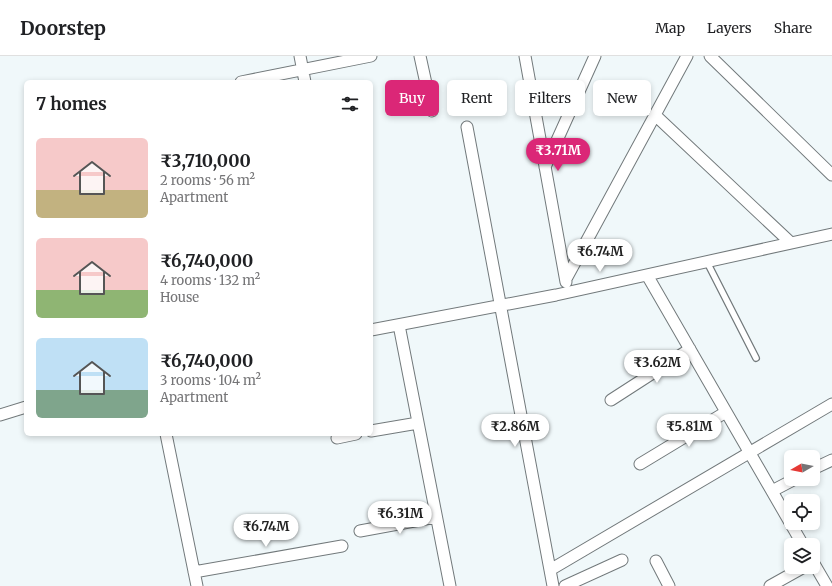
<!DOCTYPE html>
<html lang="en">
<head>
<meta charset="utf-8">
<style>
	:root { --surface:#fff; --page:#f6f6f6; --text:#202124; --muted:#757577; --line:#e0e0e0; --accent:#db2777 }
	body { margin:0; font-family:Merriweather,serif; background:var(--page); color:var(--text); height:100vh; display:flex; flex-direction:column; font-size:15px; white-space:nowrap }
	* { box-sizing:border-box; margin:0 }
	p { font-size:13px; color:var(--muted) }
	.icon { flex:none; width:22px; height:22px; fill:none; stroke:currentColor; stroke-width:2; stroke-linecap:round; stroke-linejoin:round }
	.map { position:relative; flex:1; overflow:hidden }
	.panel { position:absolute; left:24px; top:24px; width:349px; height:356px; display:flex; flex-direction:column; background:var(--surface); border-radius:6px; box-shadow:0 2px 6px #0003 }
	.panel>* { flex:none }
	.top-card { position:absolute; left:385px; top:24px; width:380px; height:36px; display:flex; gap:8px }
	.needle { width:26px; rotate:261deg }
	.controls { position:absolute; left:784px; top:394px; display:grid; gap:8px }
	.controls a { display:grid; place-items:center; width:36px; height:36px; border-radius:6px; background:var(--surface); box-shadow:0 2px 6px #0003; font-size:20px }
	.price { position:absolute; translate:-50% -34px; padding:0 9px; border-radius:14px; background:#fff; color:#222; font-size:13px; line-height:26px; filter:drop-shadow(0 1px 2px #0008) }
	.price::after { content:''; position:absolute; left:50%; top:24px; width:12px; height:9px; margin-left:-6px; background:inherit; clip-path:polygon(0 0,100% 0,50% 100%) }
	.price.current { background:var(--accent); color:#fff }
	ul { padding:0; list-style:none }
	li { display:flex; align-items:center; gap:12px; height:100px; padding:0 12px }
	li span { display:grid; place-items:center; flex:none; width:112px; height:80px; border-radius:6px; color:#555 }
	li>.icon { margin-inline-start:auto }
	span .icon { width:48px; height:48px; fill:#fffc; stroke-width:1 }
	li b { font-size:17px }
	h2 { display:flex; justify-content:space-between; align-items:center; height:48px; padding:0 12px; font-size:17px }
	.tag { padding:0 14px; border-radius:6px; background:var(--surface); box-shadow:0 2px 6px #0003; font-size:14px; line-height:36px }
	.tag.current { background:var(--accent); color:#fff }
	header { display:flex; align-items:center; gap:24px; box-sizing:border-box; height:56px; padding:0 20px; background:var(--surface); border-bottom:1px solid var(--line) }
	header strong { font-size:19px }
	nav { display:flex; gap:22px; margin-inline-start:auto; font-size:14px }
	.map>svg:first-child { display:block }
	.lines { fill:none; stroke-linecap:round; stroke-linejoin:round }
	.lane-casing { stroke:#72797b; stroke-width:8 }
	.street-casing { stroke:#72797b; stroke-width:13 }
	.lane { stroke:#fff; stroke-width:5.5 }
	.street { stroke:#fff; stroke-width:11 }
</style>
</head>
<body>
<header>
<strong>Doorstep</strong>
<nav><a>Map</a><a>Layers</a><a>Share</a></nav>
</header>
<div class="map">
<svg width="832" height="530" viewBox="0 0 832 530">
	<rect width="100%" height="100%" fill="#f0f8fa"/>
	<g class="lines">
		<defs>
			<path id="lane" d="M707 206 756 302"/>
			<path id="street" d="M300 0 305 26
				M420 0 432 55
				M525 0 566 226
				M710 0 832 119
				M241 26 371 0
				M655 59 791 187
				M467 71 553 530
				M545 111 595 0
				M647 219 803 489
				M566 223 687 0
				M399 269 450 530
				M371 274 556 239 832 178
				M611 344 690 293
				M0 359 26 351
				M371 375 418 367
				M166 378 197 530
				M337 382 356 378
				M640 408 726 356
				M813 413 832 404
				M772 435 795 423
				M360 475 436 461
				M656 505 669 530
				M813 506 827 530
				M550 514 832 348
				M194 516 342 490
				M565 530 622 504
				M770 530 804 511"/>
		</defs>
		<use href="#lane" class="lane-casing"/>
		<use href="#street" class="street-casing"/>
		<use href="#lane" class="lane"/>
		<use href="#street" class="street"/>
	</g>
</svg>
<div class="controls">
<a><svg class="needle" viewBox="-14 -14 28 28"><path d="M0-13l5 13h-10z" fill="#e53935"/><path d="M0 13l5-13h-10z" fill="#757577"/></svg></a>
<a><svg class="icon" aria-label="locate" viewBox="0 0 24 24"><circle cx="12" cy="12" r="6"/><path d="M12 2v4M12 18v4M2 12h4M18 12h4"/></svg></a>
<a><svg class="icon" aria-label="layers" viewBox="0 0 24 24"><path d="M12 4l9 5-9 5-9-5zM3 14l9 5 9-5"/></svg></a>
</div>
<b class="price current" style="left:558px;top:116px">₹3.71M</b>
<b class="price" style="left:600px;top:217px">₹6.74M</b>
<b class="price" style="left:657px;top:328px">₹3.62M</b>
<b class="price" style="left:515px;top:392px">₹2.86M</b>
<b class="price" style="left:689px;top:392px">₹5.81M</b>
<b class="price" style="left:400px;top:479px">₹6.31M</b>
<b class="price" style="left:266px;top:492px">₹6.74M</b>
<div class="top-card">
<a class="tag current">Buy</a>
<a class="tag">Rent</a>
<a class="tag">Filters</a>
<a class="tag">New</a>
</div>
<section class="panel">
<h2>7 homes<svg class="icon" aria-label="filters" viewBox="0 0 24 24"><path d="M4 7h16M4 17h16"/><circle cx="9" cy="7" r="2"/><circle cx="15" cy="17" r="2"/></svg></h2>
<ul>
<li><span style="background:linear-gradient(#f6c9c9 65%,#c2b280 0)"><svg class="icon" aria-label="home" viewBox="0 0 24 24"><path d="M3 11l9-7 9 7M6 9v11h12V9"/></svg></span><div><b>₹3,710,000</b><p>2 rooms · 56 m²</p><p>Apartment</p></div></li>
<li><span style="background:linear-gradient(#f6c9c9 65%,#8fb573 0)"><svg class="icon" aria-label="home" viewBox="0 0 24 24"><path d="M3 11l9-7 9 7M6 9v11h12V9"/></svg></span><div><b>₹6,740,000</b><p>4 rooms · 132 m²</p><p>House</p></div></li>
<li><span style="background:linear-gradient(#bfe0f5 65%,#7fa58c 0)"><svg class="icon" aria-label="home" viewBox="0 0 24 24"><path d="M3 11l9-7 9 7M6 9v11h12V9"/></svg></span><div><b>₹6,740,000</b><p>3 rooms · 104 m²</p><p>Apartment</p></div></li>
</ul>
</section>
</div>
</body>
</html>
